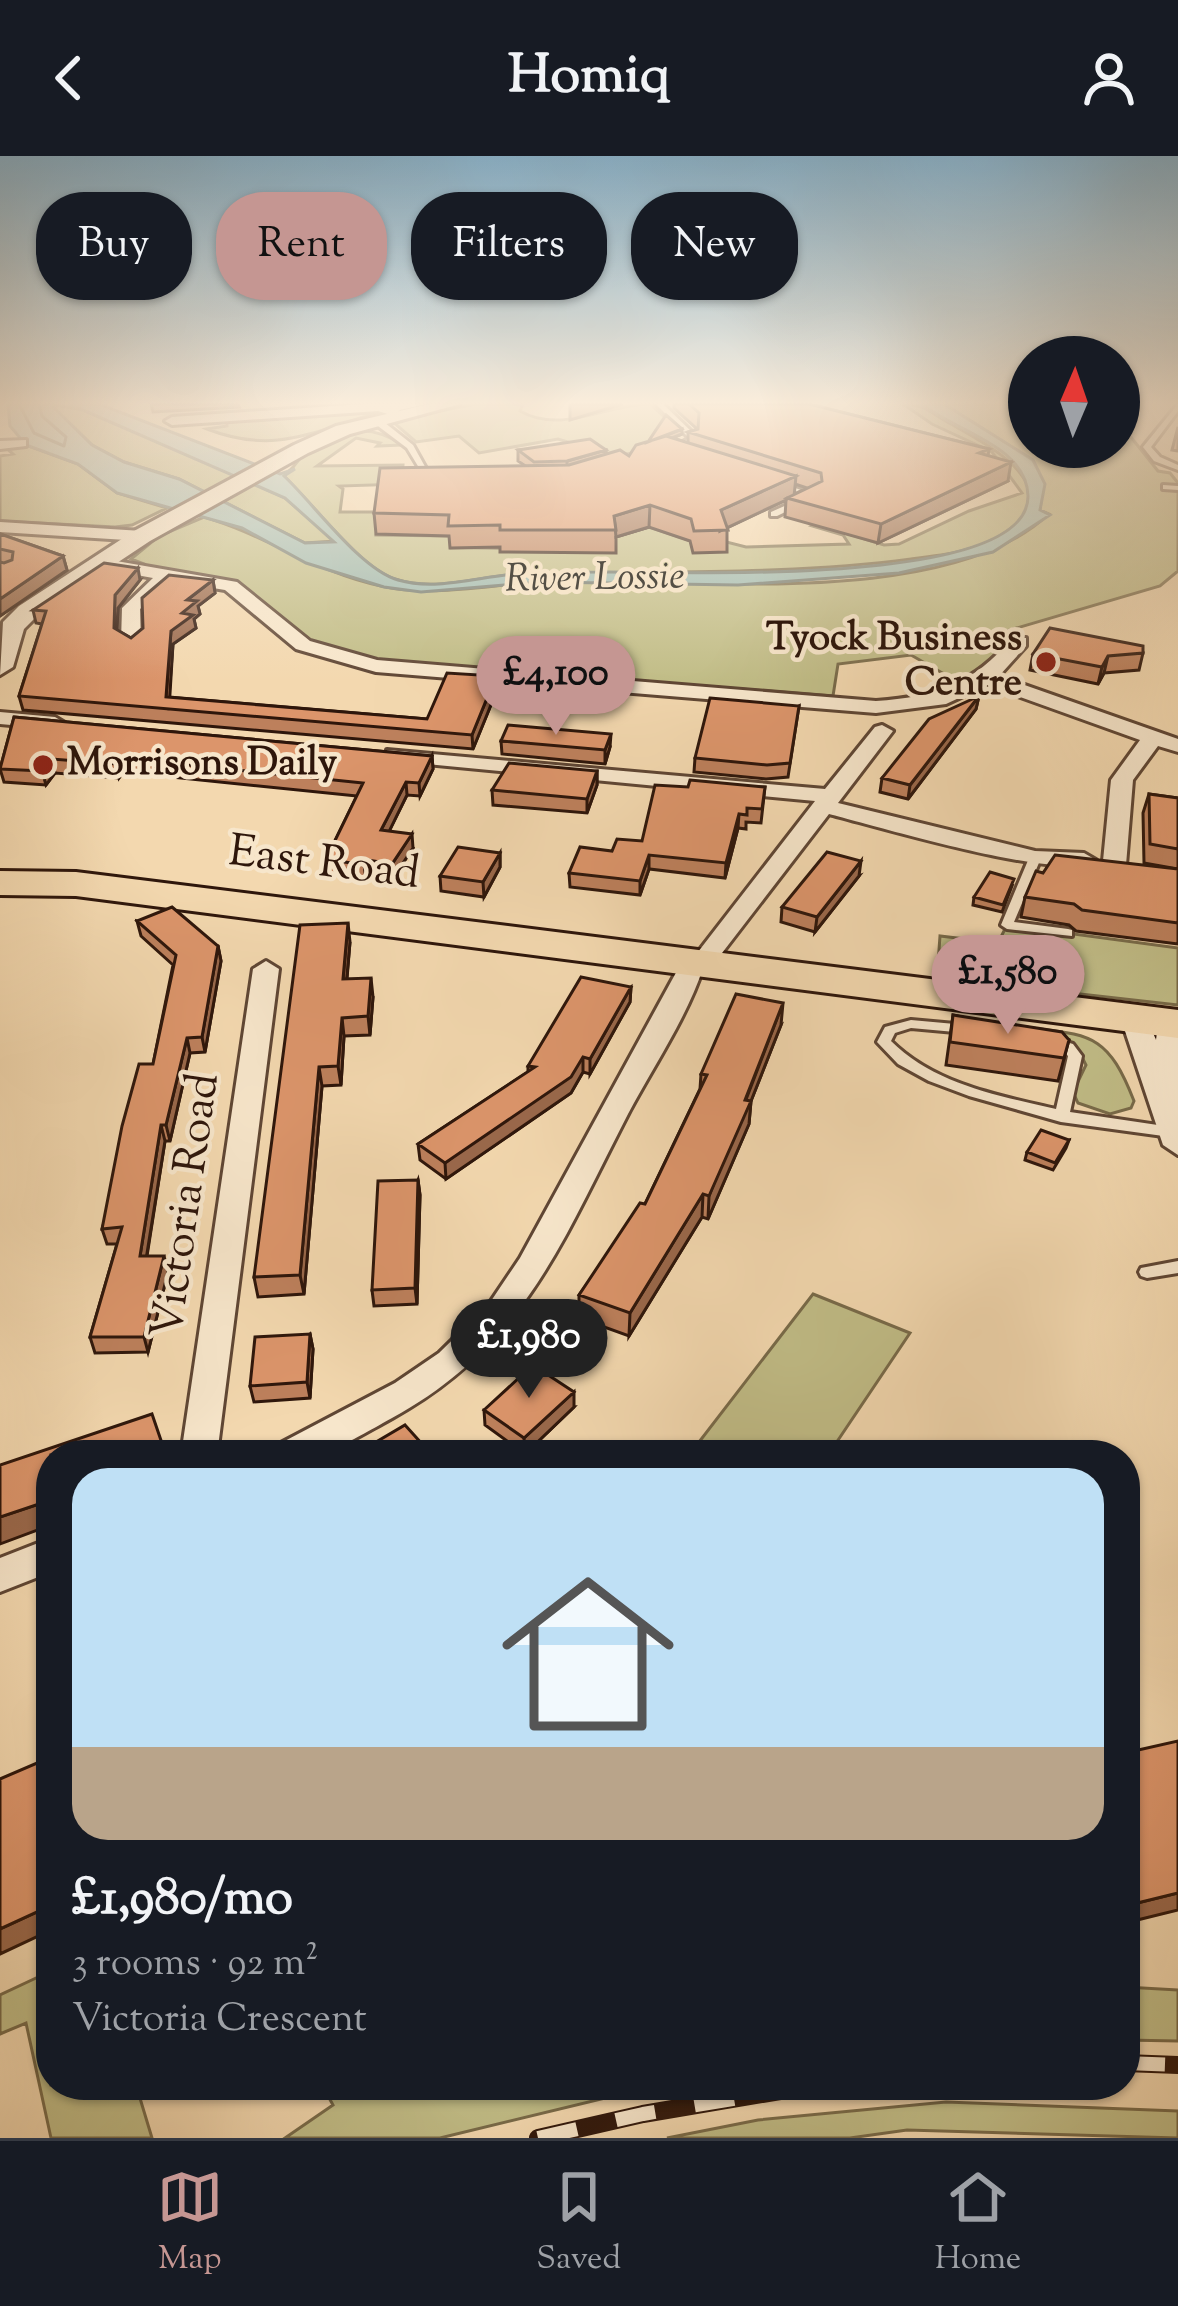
<!DOCTYPE html>
<html lang="en">
<head>
<meta charset="utf-8">
<style>
	:root { --surface:#171b24; --page:#242831; --text:#f1f3f6; --muted:#9ea1a6; --line:#363941; --accent:#c59692 }
	body { margin:0; font-family:"Sorts Mill Goudy",serif; background:var(--page); color:var(--text); height:100vh; display:flex; flex-direction:column; font-size:45px; white-space:nowrap }
	* { box-sizing:border-box; margin:0 }
	p { font-size:39px; color:var(--muted) }
	.icon { flex:none; width:66px; height:66px; fill:none; stroke:currentColor; stroke-width:2; stroke-linecap:round; stroke-linejoin:round }
	.map { position:relative; flex:1; overflow:hidden }
	.sheet { position:absolute; left:36px; top:1284px; width:1104px; height:660px; display:flex; flex-direction:column; background:var(--surface); border-radius:48px; box-shadow:0 3px 9px #0004 }
	.sheet>* { flex:none }
	.hud { position:absolute; left:36px; top:36px; width:1107px; height:108px; display:flex; gap:24px }
	.needle { width:78px; rotate:2deg }
	.fabs { position:absolute; left:1008px; top:180px; display:grid; gap:24px }
	.fabs a { display:grid; place-items:center; width:132px; height:132px; border-radius:50%; background:var(--surface); box-shadow:0 3px 9px #0004; font-size:60px }
	.price { position:absolute; translate:-50% -102px; padding:0 27px; border-radius:42px; background:var(--accent); color:#111; font-size:39px; line-height:78px; filter:drop-shadow(0 3px 6px #0008) }
	.price::after { content:''; position:absolute; left:50%; top:72px; width:36px; height:27px; margin-left:-18px; background:inherit; clip-path:polygon(0 0,100% 0,50% 100%) }
	.price.current { background:#222; color:#fff }
	ul { padding:0; list-style:none }
	li { display:grid; align-content:center; gap:24px; height:636px; padding:0 36px }
	li span { display:grid; place-items:center; height:372px; border-radius:36px; color:#555 }
	li>.icon { margin-inline-start:auto }
	span .icon { width:216px; height:216px; fill:#fffc; stroke-width:1 }
	li b { font-size:51px }
	.chip { padding:0 42px; border-radius:48px; background:var(--surface); box-shadow:0 3px 9px #0004; font-size:42px; line-height:108px }
	.chip.current { background:var(--accent); color:#111 }
	header { display:flex; justify-content:space-between; align-items:center; height:156px; padding:0 36px; background:var(--surface); font-size:54px; font-weight:700 }
	.tab-bar { display:flex; justify-content:space-around; align-items:center; height:168px; border-top:3px solid var(--line); background:var(--surface); font-size:33px; color:var(--muted) }
	.tab-bar a { display:grid; justify-items:center; gap:6px }
	.tab-bar .current { color:var(--accent) }
	.map>svg:first-child { display:block }
	.green { fill:#c1bd87; stroke:#786a49; stroke-width:3 }
	.water { fill:#9cb9b0; stroke:#70786e; stroke-width:3 }
	.lines { fill:none; stroke-linecap:round; stroke-linejoin:round }
	.shore { stroke:#65685e; stroke-width:3 }
	.service-casing { stroke:#5f4634; stroke-width:6 }
	.minor-casing { stroke:#5f4634; stroke-width:6 }
	.tertiary-casing { stroke:#5f4634; stroke-width:6 }
	.trunk-casing { stroke:#2e160b; stroke-width:6 }
	.service { fill:#f7e6cb; fill-rule:evenodd }
	.minor { fill:#f7e6cb; fill-rule:evenodd }
	.tertiary { fill:#f7e6cb; fill-rule:evenodd }
	.trunk { fill:#f3d8af; fill-rule:evenodd }
	.rail-casing { stroke:#2e160b; stroke-width:18 }
	.rail { stroke:#f7e6cb; stroke-width:14; stroke-dasharray:40; stroke-linecap:butt }
	.wall { fill:#bd805c; stroke:#2e160b; stroke-width:3; fill-rule:evenodd }
	.shaded-wall { fill:#9a684b; stroke:#2e160b; stroke-width:3 }
	.building { fill:#dc956b; stroke:#2e160b; stroke-width:3 }
	.poi-dot { fill:#8f2418; stroke:#f7e6cb; stroke-width:4.5 }
	.labels { text-anchor:middle; dominant-baseline:central; stroke-width:9; stroke-linejoin:round; paint-order:stroke }
	.far-water-label { font-size:39px; font-style:italic; fill:#544f45; stroke:#f7e6cb }
	.far-poi-label { font-size:39px; font-weight:bold; fill:#2e160b; stroke:#f7e6cb; text-anchor:end }
	.street-label { font-size:45px; fill:#2e160b; stroke:#f7e6cb }
</style>
</head>
<body>
<header><svg class="icon" aria-label="back" viewBox="0 0 24 24"><path d="M15 5l-7 7 7 7"/></svg>Homiq<svg class="icon" aria-label="person" viewBox="0 0 24 24"><circle cx="12" cy="8" r="4"/><path d="M4 21q1-7 8-7t8 7"/></svg></header>
<div class="map">
<svg width="1178" height="1982" viewBox="0 0 1178 1982">
	<rect width="100%" height="100%" fill="#f3d8af"/>
	<filter id="stains"><feTurbulence type="fractalNoise" baseFrequency=".00167" numOctaves="4"/><feColorMatrix values="0 0 0 0 .2 0 0 0 0 .09 0 0 0 0 .02 0 0 0 .5 -.17"/></filter>
	<radialGradient id="worn" r=".72"><stop offset=".6" stop-color="#630" stop-opacity="0"/><stop offset="1" stop-color="#630" stop-opacity=".3"/></radialGradient>
	<path class="green" d="M50 248 90 255 285 342 335 385 305 387 179 323 124 306 92 289Z
		M475 248H523L520 255C562 279 606 248 650 248L682 277 658 275 673 290 614 300 558 283 479 297 459 280 416 286 392 265Z
		M903 248C925 248 932 258 951 268 984 287 1072 330 1006 376 979 395 944 399 911 403 781 420 652 414 522 418 480 419 437 437 395 423 359 411 313 347 283 319 298 311 292 307 306 298 343 274 367 265 403 289L377 290 380 287 356 282 317 310 403 309 402 328 339 330 343 333 340 356H379L376 379 450 380 451 392C508 390 559 398 615 396L614 381 649 371 694 386 707 381 746 391 849 388 843 379 812 370 816 368 884 389 899 388 969 355 1022 337 992 296 932 268Z
		M944 248H1029V291H1119V262L1133 273 1130 280 1158 315 1170 317 1178 327V415L1160 430 993 479 1006 484 990 506 958 526 911 499 838 508 833 540 380 505 317 489 298 479 237 427 142 411 144 408 131 403 159 380 204 361C266 379 317 417 381 430 434 442 491 428 545 426 681 421 945 456 1049 358L1040 354 1042 336 1007 288Z
		M357 255 370 259C307 278 272 298 207 273L227 270V266Z
		M26 289 78 308 117 337 167 352 132 369 115 371 0 365V300L13 298 5 291Z
		M1007 769 1178 792V849L937 822 940 780 998 787Z
		M1018 870C1088 880 1106 873 1134 945L1131 952 1110 958 1078 947 1073 936 1086 909C1076 884 1042 879 1018 870Z
		M813 1138 910 1177 828 1299H689Z
		M51 1815V1929H136L152 1982H51L26 1867 0 1878V1839Z
		M1125 1831 1178 1834V1885L1125 1884Z
		M322 1929H659L440 1982H285L333 1949Z
		M946 1946 1178 1955V1982L907 1974 850 1982H667L758 1964Z"/>
	<path class="water" d="M8 248H50L92 289 124 306 179 323 305 387 334 386 285 342 69 248H99L280 318 295 313 284 320C314 348 360 413 398 424 436 435 477 421 516 418 543 416 571 416 598 416 664 414 1029 435 1028 340 1027 289 953 275 922 248H944L1033 304 1045 328 1040 354 1050 359 993 396 899 417 738 429 541 426 421 436 384 431 306 407 242 372 117 337 78 308 26 289 10 270Z"/>
	<g class="lines">
		<path class="shore" d="M19 248 34 277 64 290 66 281 42 260 39 248"/>
		<defs>
			<path id="service" d="M656 248H663L696 280V284L686 292H680V288L689 282Z
				M1178 248V255L1151 291 1160 301 1178 309V314L1154 305 1143 291Z
				M374 263H380L413 289 433 325H427L407 292 374 267Z
				M775 327H781L818 340 777 360H771V356L807 340 775 331Z
				M1163 329 1178 330V334L1163 333Z
				M1035 698 1041 702 1014 766 1068 773 1072 774V780L1007 773 1001 769 1029 702Z
				M911 864 966 869 973 873 966 877 911 872 895 877 891 885C934 928 999 940 1056 953L1068 900C1061 891 1049 893 1042 885L1049 881 1073 888 1082 900 1070 956 1178 972V982L1061 966 969 940 929 925 898 908 877 886 885 871Z
				M1178 1105V1117L1147 1122 1141 1120 1139 1116 1141 1112Z"/>
			<path id="minor" d="M364 248H427L400 254 394 260 378 255 172 269 165 265 172 261Z
				M26 284V290L0 293V285Z
				M0 366 142 375 150 380 142 385 0 376Z
				M99 402 237 426 310 485 377 504 876 545C935 541 974 528 1012 482H1026V490L999 520 1178 583V596L1158 590 1133 624 1126 709 1178 717V731L1114 722 1102 715 1111 624 1140 584 987 529 946 548 876 557 376 516 296 493 225 434 171 425 140 453 141 485 131 491 121 485 122 452 153 422 93 411V403Z
				M0 556 55 561 65 567 55 573 0 568Z
				M882 569 893 575 838 647 1035 695 1084 697 1096 704C1068 728 873 669 829 658L712 810 703 812C687 861 653 911 628 958 562 1085 525 1189 392 1262 341 1290 334 1299 274 1299L279 1288 395 1227 439 1197 489 1148 520 1102 678 813 691 805 815 645 395 605 387 604V594L825 633 875 571Z
				M266 805 279 813 217 1299H181L253 813Z
				M1135 855 1145 857 1156 884 1159 861H1178V999L1163 989 1121 863Z
				M51 1382V1416L0 1436V1402Z"/>
			<path id="tertiary" d="M429 248H460L350 278 308 297 150 385 37 460 24 473 13 511 0 519 3 466 19 450 134 375 294 289 336 270Z"/>
			<path id="trunk" d="M0 715 76 716 1178 854V882L76 740 0 739Z"/>
		</defs>
		<use href="#service" class="service-casing"/>
		<use href="#minor" class="minor-casing"/>
		<use href="#tertiary" class="tertiary-casing"/>
		<use href="#trunk" class="trunk-casing"/>
		<use href="#service" class="service"/>
		<use href="#minor" class="minor"/>
		<use href="#tertiary" class="tertiary"/>
		<use href="#trunk" class="trunk"/>
		<defs>
			<path id="rail" d="M1125 1907 1178 1909
				M538 1982 643 1958 816 1929"/>
		</defs>
		<use href="#rail" class="rail-casing"/>
		<use href="#rail" class="rail"/>
	</g>
	<path class="wall" d="M151 248H238L239 251 153 256Z
		M674 248H809L989 293 988 300 1008 325 878 387 785 361 786 344 727 372V396L693 397 690 385 649 371 616 381V397L500 396V391L450 392 449 380 376 378 374 357 524 309 518 305V294H606V298L629 300 682 278 672 282 688 287V276L697 273 674 252ZM795 328 807 332 794 338Z
		M1178 271V295L1172 294Z
		M0 378 63 400 67 414 0 460Z
		M140 424 118 452 117 474 131 482 213 424 215 437 198 450 200 458 194 463 196 472 173 488 169 541 427 563 496 520 497 534 473 593 23 554 19 540 42 468 36 467 33 454Z
		M1143 497 1139 514 1104 517 1098 528 1030 514 1033 498Z
		M979 540 976 553 908 643 880 636 882 622Z
		M799 550 788 621 766 623 694 616 695 602Z
		M14 561 432 600 433 613 420 640 407 639 389 675 413 692 393 722 369 719 366 723 327 718 326 703 357 640 123 616 119 622 55 617 46 629 4 626 0 613Z
		M501 585 610 591 605 608 502 598Z
		M597 615V629L587 657 493 649 492 634Z
		M688 631H765L761 667 746 666V673L738 672 725 722 649 713 640 739 570 731 569 717 612 695 642 685Z
		M1149 638 1178 642V713L1144 707 1143 657Z
		M500 697V711L484 741 441 735 440 720Z
		M1178 713V788L1076 775 1069 769 1021 761 1025 741 1043 717Z
		M859 720 815 776 781 766 782 751Z
		M1012 730 1002 756 973 749 974 741Z
		M137 765 218 790 221 805 205 896 190 897 170 985H165L147 1100 168 1116 148 1196 95 1197 90 1181 117 1088H107L102 1073 153 908 173 809 141 780Z
		M350 786 347 823 373 841 370 879 344 880 341 929 322 930 304 1138 258 1141 254 1121Z
		M631 831 630 846 590 918 583 916 571 937 446 1023 420 1004 418 988 528 916V910Z
		M953 859 1069 884 1058 925 946 909Z
		M781 869 751 945 749 968 708 1063 702 1061 629 1180 579 1162V1139L645 1048 700 933 701 918Z
		M1069 984 1066 992 1053 1014 1025 1004 1027 996Z
		M418 1024 420 1039 417 1148 374 1150 372 1134Z
		M310 1178 313 1193 310 1242 254 1246 250 1230Z
		M574 1251 525 1298 485 1269 484 1254Z"/>
	<path class="shaded-wall" d="M570 248H623L570 264Z
		M682 273V278L647 292V287Z
		M606 294V305L567 316V305Z
		M1011 306 1008 325 878 387 881 368Z
		M796 320 794 341 787 342 786 344 720 375 721 354Z
		M650 349 649 371 616 381 614 360Z
		M63 400 67 414 0 460V443Z
		M138 412 140 424 118 452 116 485 114 472 115 439Z
		M213 424 215 437 198 450 200 458 194 463 196 472 173 488 169 554 166 541 171 475 182 457 187 444Z
		M1108 500 1104 517 1098 528 1102 511Z
		M496 520 497 534 473 593 472 579Z
		M979 540 976 553 908 643 910 629Z
		M611 578 610 591 605 608V594Z
		M432 600 433 613 420 640 419 627Z
		M120 602 123 616 119 622 116 608Z
		M52 603 55 617 46 629 42 615Z
		M597 615V629L587 657V643Z
		M406 626 407 639 383 688 381 674Z
		M739 658 738 672 725 722 726 707Z
		M412 678 413 692 393 722 392 708Z
		M500 697V711L484 741 483 726Z
		M649 699V713L640 739V725Z
		M367 704 369 719 366 723 364 709Z
		M861 705 859 720 815 776 817 761Z
		M348 767 350 786 345 842 343 823Z
		M218 790 221 805 205 896 202 881Z
		M371 822 373 841 370 879 368 860Z
		M631 831 630 846 590 918V903Z
		M783 847 781 869 751 945 749 968 708 1063 709 1040Z
		M342 862 344 880 341 929 338 910Z
		M187 882 190 897 170 985 166 969Z
		M583 901V916L571 937 446 1023 445 1007Z
		M319 911 322 930 304 1138 300 1119Z
		M161 969 165 985 144 1116 140 1100Z
		M418 1024 420 1039 417 1148 415 1132Z
		M703 1038 702 1061 629 1180 630 1157Z
		M164 1100 168 1116 148 1196 144 1181Z
		M310 1178 313 1193 310 1242 307 1226Z
		M574 1236V1251L525 1298 524 1282Z
		M51 1344V1369L0 1388V1361Z
		M1178 1737V1754L1125 1767V1750Z
		M48 1751 51 1756V1774L0 1798V1773Z"/>
	<path class="building" d="M689 248H809L989 293 979 297 1011 306 881 368 787 342 822 325 821 317 688 276 698 273 699 257Z
		M666 259 682 273 648 286Z
		M666 280 796 320 721 354 728 374 694 375 691 363 650 349 614 360 616 374H500V369L448 370 449 359 374 357 380 312 569 309 620 294 629 300 636 289Z
		M590 283 606 294 567 305 534 306 518 294Z
		M0 378 63 400 0 443V406L4 407 12 404 13 396 0 393Z
		M104 407 138 412 115 439 114 472 131 482 143 472 142 442 169 419 213 424 187 444 197 445 182 457 193 459 171 475 166 541 427 563 447 517 496 520 472 579 19 540 46 455 33 454Z
		M1050 472 1143 490V497L1108 500 1102 511 1033 498Z
		M979 540 910 629 882 622 929 563Z
		M710 542 799 550 790 607 767 609 695 602Z
		M14 561 432 600 419 627 406 626 381 674 412 678 392 708 367 704 364 709 326 703 363 627 120 602 116 608 52 603 42 615 0 613Z
		M508 569 611 578 605 594 501 585Z
		M509 607 597 615 587 643 492 634Z
		M690 624 765 631 762 653 747 652V659L739 658 726 707 649 699 640 725 569 717 580 691 612 695 617 683 642 685 655 629 688 631Z
		M1149 638 1178 642V693L1150 688Z
		M458 691 500 697 483 726 440 720Z
		M827 696 861 705 817 761 782 751Z
		M1055 699 1178 713V767L1082 754 1074 748 1025 741 1036 715 1043 717Z
		M990 716 1014 723 1003 749 974 741Z
		M172 751 218 790 202 881 187 882 166 969H161L140 1100H164L144 1181H90L122 1071 102 1073 122 970 139 908H153L176 799 137 765Z
		M348 767 343 823 371 822 368 860 342 862 338 910 319 911 300 1119 254 1121 300 769Z
		M581 821 631 831 590 903 583 901 571 921 445 1007 418 988 535 911 528 910Z
		M736 838 783 847 745 944 751 945 709 1040 703 1038 630 1157 579 1139 640 1047 645 1048 707 919 701 918Z
		M953 859 1062 876 1069 884 1064 902 950 886Z
		M1041 974 1069 984 1055 1007 1027 996Z
		M418 1024 415 1132 372 1134 378 1025Z
		M310 1178 307 1226 250 1230 255 1181Z
		M533 1209 574 1236 524 1282 484 1254Z
		M152 1258 166 1299H51V1344L0 1361V1309Z
		M405 1269 432 1299H354Z
		M1178 1585V1737L1125 1750V1597Z
		M51 1601V1764L48 1751 0 1773V1623Z"/>
	<linearGradient id="sky" x2="0" y2="1"><stop stop-color="#89b6d2"/><stop offset="0.47" stop-color="#faeddb"/><stop offset="1" stop-color="#faeddb" stop-opacity="0"/></linearGradient>
	<rect width="1178" height="525" fill="url(#sky)"/>
	<g class="poi-dot">
		<circle cx="1046" cy="506" r="12"/>
		<circle cx="43" cy="609" r="12"/>
	</g>
	<g class="labels">
		<g class="far-water-label">
			<text transform="translate(595 424) rotate(-1)">River Lossie</text>
		</g>
		<g class="far-poi-label">
			<text x="1022" y="484">Tyock Business<tspan x="1022" dy="45">Centre</tspan></text>
			<text x="67" y="609" text-anchor="start">Morrisons Daily</text>
		</g>
		<g class="street-label">
			<text transform="translate(324 709) rotate(7)">East Road</text>
			<text transform="translate(188 1050) rotate(-82)">Victoria Road</text>
		</g>
	</g>
	<rect width="100%" height="100%" filter="url(#stains)"/>
	<rect width="100%" height="100%" fill="url(#worn)"/>
</svg>
<div class="fabs">
<a><svg class="needle" viewBox="-14 -14 28 28"><path d="M0-13l5 13h-10z" fill="#e53935"/><path d="M0 13l5-13h-10z" fill="#9ea1a6"/></svg></a>
</div>
<b class="price" style="left:556px;top:582px">£4,100</b>
<b class="price" style="left:1008px;top:881px">£1,580</b>
<b class="price current" style="left:529px;top:1245px">£1,980</b>
<div class="hud">
<a class="chip">Buy</a>
<a class="chip current">Rent</a>
<a class="chip">Filters</a>
<a class="chip">New</a>
</div>
<section class="sheet">
<ul>
<li><span style="background:linear-gradient(#bfe0f5 75%,#b9a48a 0)"><svg class="icon" aria-label="home" viewBox="0 0 24 24"><path d="M3 11l9-7 9 7M6 9v11h12V9"/></svg></span><div><b>£1,980/mo</b><p>3 rooms · 92 m²</p><p>Victoria Crescent</p></div></li>
</ul>
</section>
</div>
<nav class="tab-bar">
<a class="current"><svg class="icon" aria-label="map" viewBox="0 0 24 24"><path d="M3 6l6-2 6 2 6-2v14l-6 2-6-2-6 2zM9 4v14M15 6v14"/></svg>Map</a>
<a><svg class="icon" aria-label="saved" viewBox="0 0 24 24"><path d="M7 4h10v16l-5-4-5 4z"/></svg>Saved</a>
<a><svg class="icon" aria-label="home" viewBox="0 0 24 24"><path d="M3 11l9-7 9 7M6 9v11h12V9"/></svg>Home</a>
</nav>
</body>
</html>
